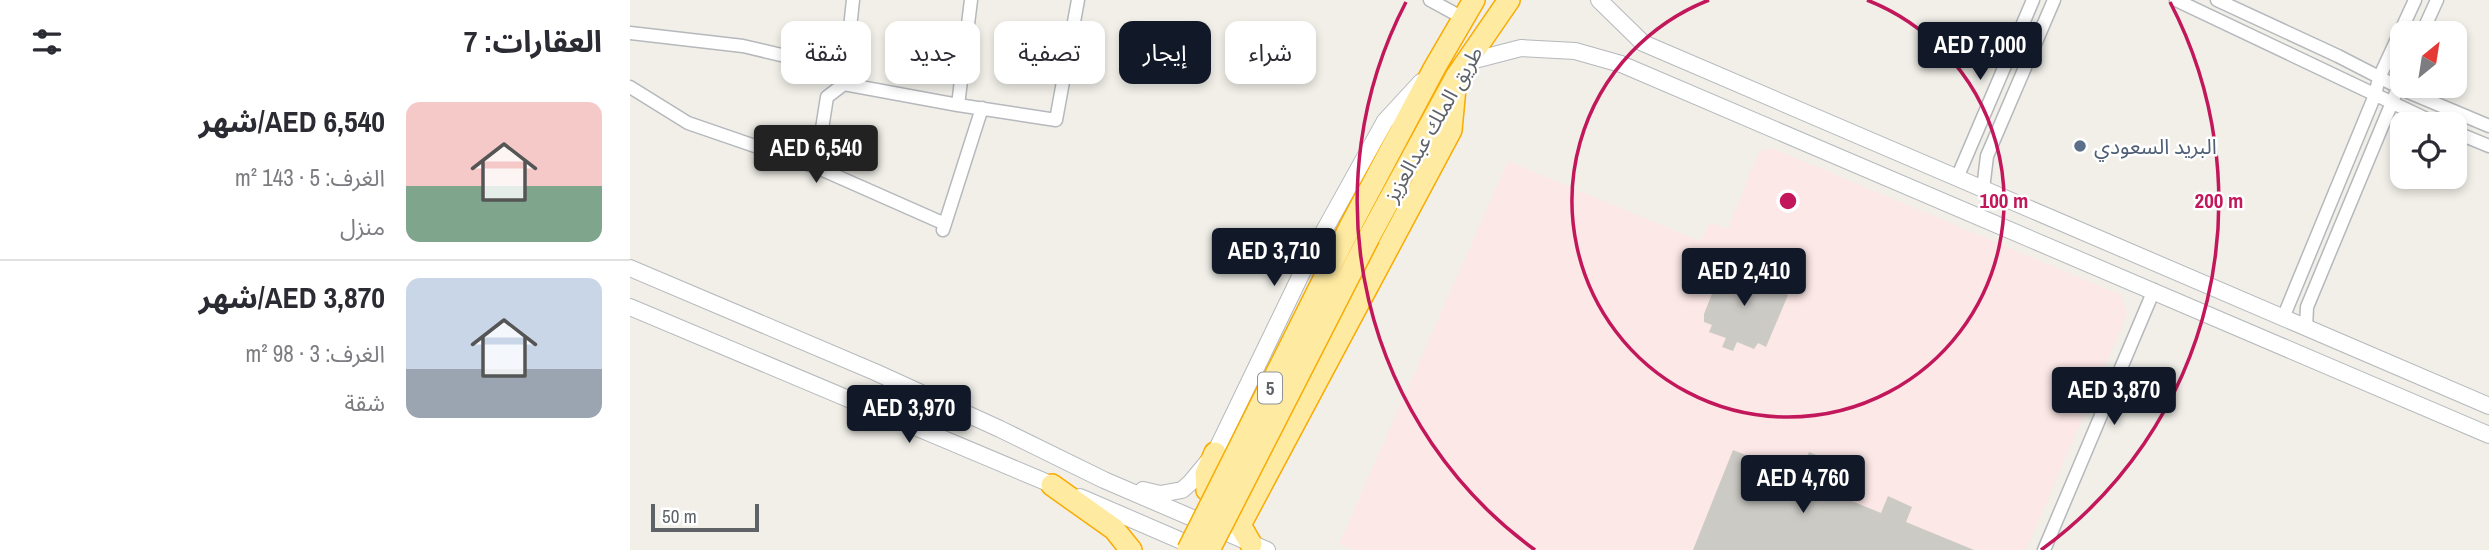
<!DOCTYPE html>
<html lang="ar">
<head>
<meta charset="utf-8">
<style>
	:root { --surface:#fff; --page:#f2f2f3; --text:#2b2b33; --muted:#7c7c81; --line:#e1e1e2; --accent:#111827 }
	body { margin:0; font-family:"Archivo Narrow","Noto Sans Arabic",sans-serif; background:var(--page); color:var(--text); direction:rtl; height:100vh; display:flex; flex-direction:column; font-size:26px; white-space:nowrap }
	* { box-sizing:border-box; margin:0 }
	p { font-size:23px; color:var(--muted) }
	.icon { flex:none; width:38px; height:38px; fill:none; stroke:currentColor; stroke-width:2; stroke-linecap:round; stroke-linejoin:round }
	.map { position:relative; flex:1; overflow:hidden; direction:ltr }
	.panel { display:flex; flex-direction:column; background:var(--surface); width:630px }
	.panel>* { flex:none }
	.hud { position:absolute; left:21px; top:21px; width:665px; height:63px; direction:rtl; display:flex; gap:14px }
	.needle { width:46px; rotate:30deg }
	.fabs { position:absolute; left:1760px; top:21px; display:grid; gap:14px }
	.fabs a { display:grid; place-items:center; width:77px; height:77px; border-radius:14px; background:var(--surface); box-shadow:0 4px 10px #0003; font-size:35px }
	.scale { position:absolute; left:21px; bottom:18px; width:108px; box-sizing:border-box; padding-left:7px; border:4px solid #5f6368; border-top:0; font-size:19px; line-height:24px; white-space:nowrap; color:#5f6368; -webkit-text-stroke:5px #fff; paint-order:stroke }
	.price { position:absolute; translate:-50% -60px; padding:0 16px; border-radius:7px; background:var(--accent); color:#fff; font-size:23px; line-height:46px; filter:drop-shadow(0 2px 4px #0008) }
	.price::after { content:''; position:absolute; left:50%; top:42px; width:21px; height:16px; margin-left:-10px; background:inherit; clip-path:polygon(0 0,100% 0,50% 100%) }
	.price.current { background:#222; color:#fff }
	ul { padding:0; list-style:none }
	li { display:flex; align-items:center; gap:21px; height:175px; padding:0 28px }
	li+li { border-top:2px solid var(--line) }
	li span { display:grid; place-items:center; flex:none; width:196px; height:140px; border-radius:14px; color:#555 }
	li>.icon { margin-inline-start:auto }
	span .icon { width:84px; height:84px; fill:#fffc; stroke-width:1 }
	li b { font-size:30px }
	h2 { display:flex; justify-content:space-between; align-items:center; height:84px; padding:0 28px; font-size:30px }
	.pill { padding:0 24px; border-radius:14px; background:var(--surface); box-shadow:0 4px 10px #0003; font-size:24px; line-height:63px }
	.pill.current { background:var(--accent); color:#fff }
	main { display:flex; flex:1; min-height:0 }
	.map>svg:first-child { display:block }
	.medical { fill:#fce8e6 }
	.building { fill:#cccac5 }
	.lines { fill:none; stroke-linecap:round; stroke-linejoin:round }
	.minor-casing { stroke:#b5b8bc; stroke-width:15 }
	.tertiary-casing { stroke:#b5b8bc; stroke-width:18 }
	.trunk-casing { stroke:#f9ab00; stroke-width:24 }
	.minor { stroke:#fff; stroke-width:12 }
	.tertiary { stroke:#fff; stroke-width:16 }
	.trunk { stroke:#feeaa1; stroke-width:21 }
	.trunk-bridge-casing { stroke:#f9ab00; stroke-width:24; stroke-linecap:butt }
	.trunk-bridge { stroke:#feeaa1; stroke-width:21 }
	.ring { fill:none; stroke:#c2185b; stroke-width:3.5 }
	.service-dot { fill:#5c6f8a; stroke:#fff; stroke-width:2.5 }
	.labels { text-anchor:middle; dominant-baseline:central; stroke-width:5; stroke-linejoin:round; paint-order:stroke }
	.shield { fill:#fff; stroke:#8f9295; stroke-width:2 }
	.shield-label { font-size:19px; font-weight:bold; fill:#5f6368 }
	.street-label { font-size:21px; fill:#5f6368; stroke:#fff }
	.service-label { font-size:21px; fill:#4e5e75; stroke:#fff; text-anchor:start }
	.centre { fill:#c2185b; stroke:#fff; stroke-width:3.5 }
	.ring-label { font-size:21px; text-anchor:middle; font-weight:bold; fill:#c2185b; stroke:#fff; stroke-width:5; stroke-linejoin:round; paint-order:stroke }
</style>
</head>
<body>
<main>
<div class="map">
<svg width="1859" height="550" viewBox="0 0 1859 550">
	<rect width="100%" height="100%" fill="#f1efe8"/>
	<path class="medical" d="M1142 148 1491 295 1497 314 1396 550H723L709 544 878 161 1070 241 1080 222 1098 229 1129 151Z"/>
	<path class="building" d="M1093 266 1116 275 1119 268 1141 277 1137 287 1158 295 1136 347 1128 343 1124 349 1107 342 1103 351 1092 347 1096 338 1079 332 1082 325 1074 322V314Z
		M1103 450 1169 476 1179 452 1196 459 1185 486 1251 513 1258 496 1282 507 1276 522 1344 550H1063Z"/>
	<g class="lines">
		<defs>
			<path id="minor" d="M223 0 214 84 328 105
				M341 0 328 105 426 120 448 0
				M800 0 833 18
				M1546 0 1807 124
				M1587 0 1708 56 1776 91 1859 126
				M0 33 113 46 215 70
				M1792 33 1807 0
				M214 84 197 97 186 167 315 224
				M0 87 58 123 186 167
				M1825 132 1859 146
				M1327 178 1403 0
				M1353 189 1357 156 1424 0
				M313 230 352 108
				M1653 318 1745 95 1749 78 1785 0
				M1676 328 1677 307 1773 76
				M1414 550 1524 290"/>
			<path id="tertiary" d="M969 0 1013 43 1859 406
				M837 62 891 48 945 51 991 64 1859 435
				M0 268 245 372 370 429 474 480 637 550
				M0 307 430 488
				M513 490 530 494 552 490 560 483 585 453 679 258 755 121 791 82
				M450 497 568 548"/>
			<path id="trunk" d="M721 225 805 67 844 0
				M739 237 826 77 879 0
				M585 453 576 474 577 490 592 502 599 501
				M422 485 484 529 501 550
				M621 544 610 525 821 130 826 77"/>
		</defs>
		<use href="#minor" class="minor-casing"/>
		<use href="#tertiary" class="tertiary-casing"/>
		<use href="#trunk" class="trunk-casing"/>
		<use href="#minor" class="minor"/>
		<use href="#tertiary" class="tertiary"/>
		<use href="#trunk" class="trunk"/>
		<defs>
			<path id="trunk-bridge" d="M558 550 721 225
				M579 550 739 237"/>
		</defs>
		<use href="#trunk-bridge" class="trunk-bridge-casing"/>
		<use href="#trunk-bridge" class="trunk-bridge"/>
	</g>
	<g class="ring">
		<path d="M1237 0A216 216 0 1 1 1079 0"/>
		<path d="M905 550A431 431 0 0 1 776 2M1540 2A431 431 0 0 1 1411 550"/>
	</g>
	<circle class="service-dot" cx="1450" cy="146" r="7"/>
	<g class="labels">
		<rect class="shield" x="628" y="372.5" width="24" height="31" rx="5"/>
		<g class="shield-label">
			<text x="640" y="388">5</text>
		</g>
		<g class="street-label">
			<text transform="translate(803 124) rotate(-60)">طريق الملك عبدالعزيز</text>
		</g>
		<g class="service-label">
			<text x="1464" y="146">البريد السعودي</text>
		</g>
	</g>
	<circle cx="1158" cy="201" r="10" class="centre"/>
	<g class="ring-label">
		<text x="1374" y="208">100 m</text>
		<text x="1589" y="208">200 m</text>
	</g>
</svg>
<div class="fabs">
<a><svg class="needle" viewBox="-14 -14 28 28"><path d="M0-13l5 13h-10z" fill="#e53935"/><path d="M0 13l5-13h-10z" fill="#7c7c81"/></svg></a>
<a><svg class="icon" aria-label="locate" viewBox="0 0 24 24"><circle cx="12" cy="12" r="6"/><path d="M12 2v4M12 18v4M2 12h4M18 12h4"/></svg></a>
</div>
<div class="scale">50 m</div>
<b class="price" style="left:1350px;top:82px">AED 7,000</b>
<b class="price current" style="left:186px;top:185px">AED 6,540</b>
<b class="price" style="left:644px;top:288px">AED 3,710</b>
<b class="price" style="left:1114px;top:308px">AED 2,410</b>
<b class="price" style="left:1484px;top:427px">AED 3,870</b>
<b class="price" style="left:279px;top:445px">AED 3,970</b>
<b class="price" style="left:1173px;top:515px">AED 4,760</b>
<div class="hud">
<a class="pill">شراء</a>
<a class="pill current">إيجار</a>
<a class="pill">تصفية</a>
<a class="pill">جديد</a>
<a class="pill">شقة</a>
</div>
</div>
<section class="panel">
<h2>العقارات: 7<svg class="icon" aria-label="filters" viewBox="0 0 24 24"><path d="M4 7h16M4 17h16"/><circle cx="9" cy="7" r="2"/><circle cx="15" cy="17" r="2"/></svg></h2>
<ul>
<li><span style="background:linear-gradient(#f6c9c9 60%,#7fa58c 0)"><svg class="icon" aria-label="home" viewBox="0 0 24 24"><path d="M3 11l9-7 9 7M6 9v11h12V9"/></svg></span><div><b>AED 6,540/شهر</b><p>الغرف: 5 · 143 m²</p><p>منزل</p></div></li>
<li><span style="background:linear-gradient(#c9d6e8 65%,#9aa5b1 0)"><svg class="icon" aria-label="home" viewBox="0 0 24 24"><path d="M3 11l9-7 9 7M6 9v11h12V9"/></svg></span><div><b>AED 3,870/شهر</b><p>الغرف: 3 · 98 m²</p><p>شقة</p></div></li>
</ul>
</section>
</main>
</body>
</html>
